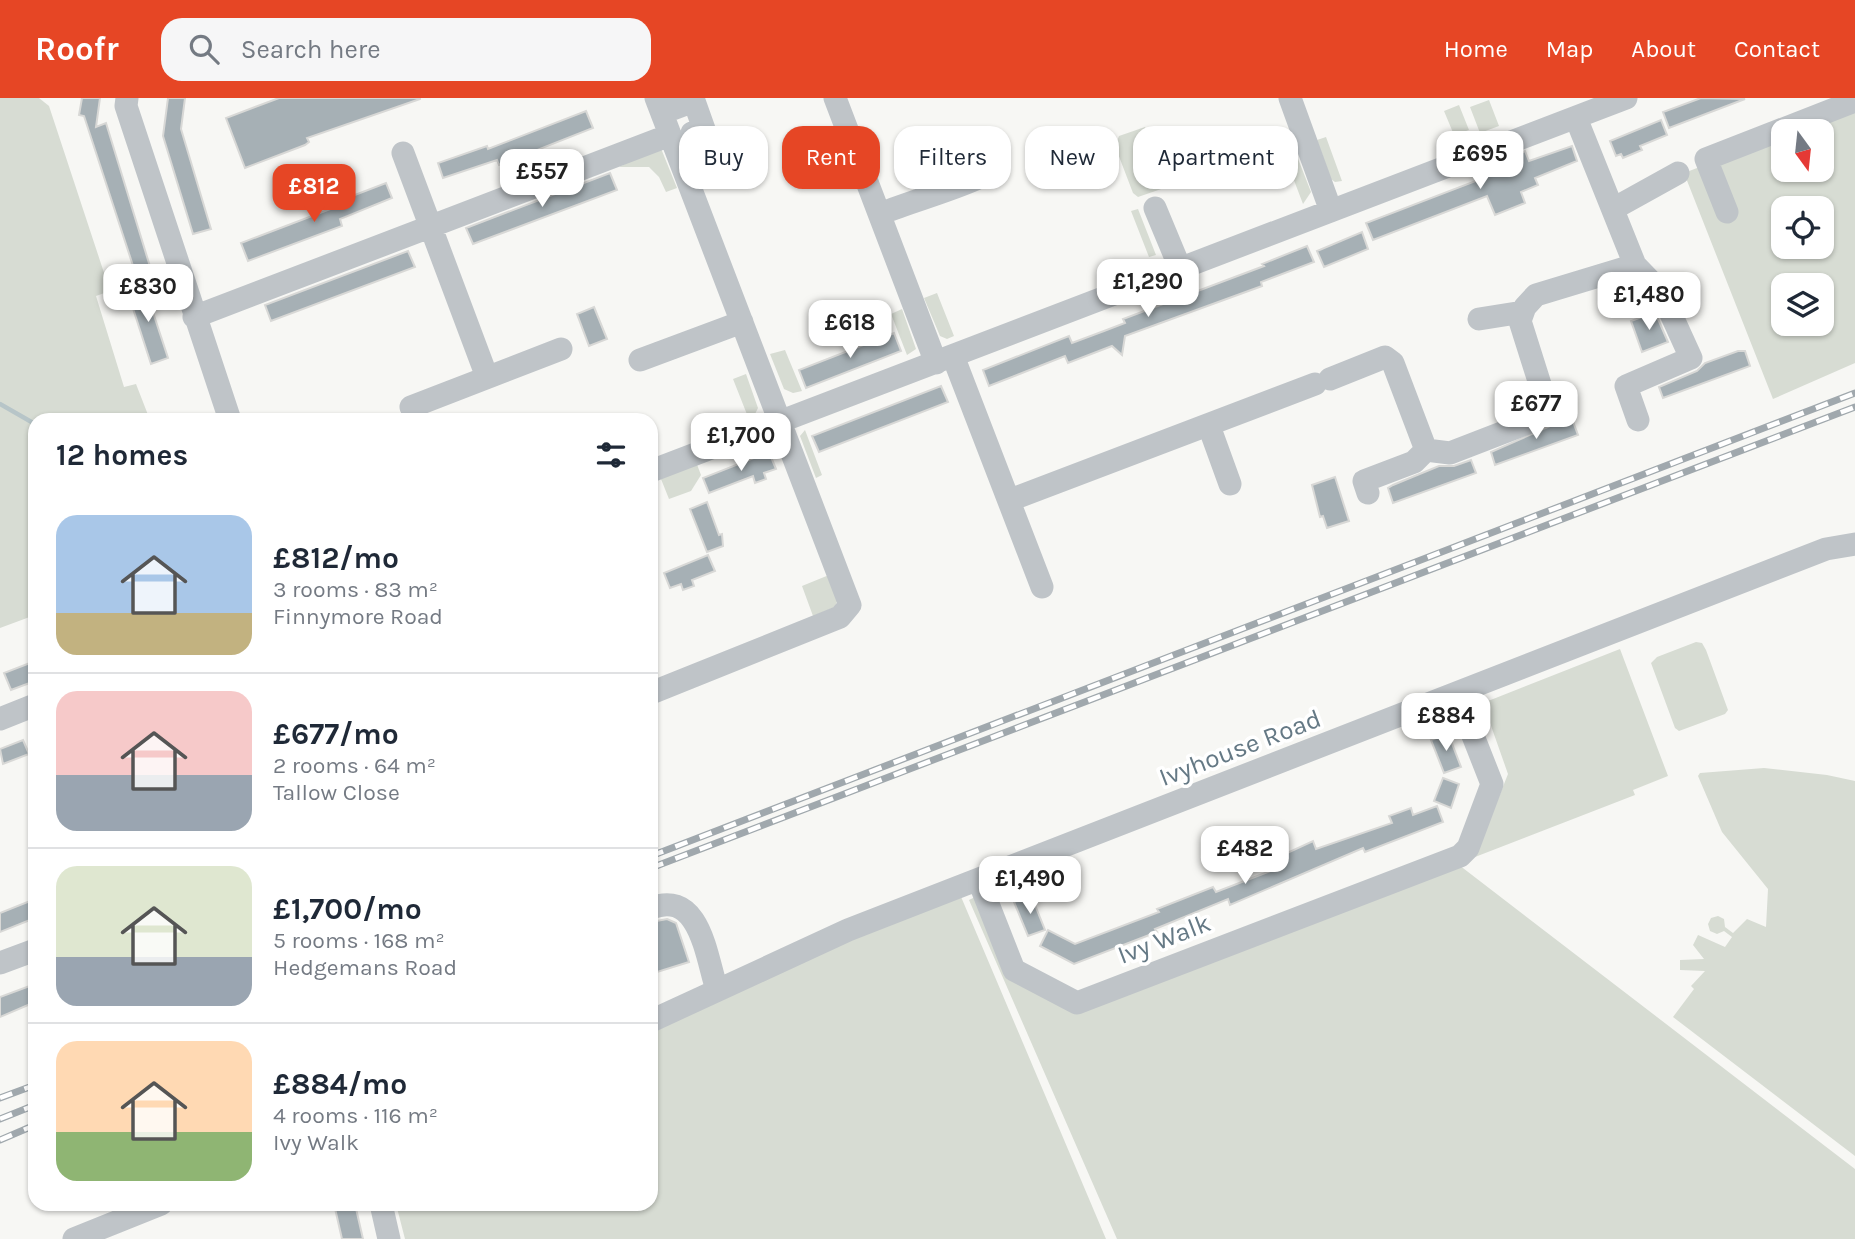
<!DOCTYPE html>
<html lang="en">
<head>
<meta charset="utf-8">
<style>
	:root { --surface:#fff; --page:#f6f6f7; --text:#1f2937; --muted:#747a83; --line:#e0e1e3; --accent:#e64625 }
	body { margin:0; font-family:Karla,sans-serif; background:var(--page); color:var(--text); height:100vh; display:flex; flex-direction:column; font-size:26px; white-space:nowrap }
	* { box-sizing:border-box; margin:0 }
	p { font-size:23px; color:var(--muted) }
	.icon { flex:none; width:38px; height:38px; fill:none; stroke:currentColor; stroke-width:2; stroke-linecap:round; stroke-linejoin:round }
	.map { position:relative; flex:1; overflow:hidden }
	.details { position:absolute; left:28px; top:315px; width:630px; height:798px; display:flex; flex-direction:column; background:var(--surface); border-radius:21px; box-shadow:0 2px 5px #0004 }
	.details>* { flex:none }
	.top-card { position:absolute; left:679px; top:28px; width:665px; height:63px; display:flex; gap:14px }
	.needle { width:46px; rotate:165deg }
	.tools { position:absolute; left:1771px; top:21px; display:grid; gap:14px }
	.tools a { display:grid; place-items:center; width:63px; height:63px; border-radius:14px; background:var(--surface); box-shadow:0 2px 5px #0004; font-size:35px }
	.price { position:absolute; translate:-50% -60px; padding:0 16px; border-radius:14px; background:#fff; color:#222; font-size:23px; line-height:46px; filter:drop-shadow(0 2px 4px #0008) }
	.price::after { content:''; position:absolute; left:50%; top:42px; width:21px; height:16px; margin-left:-10px; background:inherit; clip-path:polygon(0 0,100% 0,50% 100%) }
	.price.selected { background:var(--accent); color:#fff }
	ul { padding:0; list-style:none }
	li { display:flex; align-items:center; gap:21px; height:175px; padding:0 28px }
	li+li { border-top:2px solid var(--line) }
	li span { display:grid; place-items:center; flex:none; width:196px; height:140px; border-radius:21px; color:#555 }
	li>.icon { margin-inline-start:auto }
	span .icon { width:84px; height:84px; fill:#fffc; stroke-width:1 }
	li b { font-size:30px }
	h2 { display:flex; justify-content:space-between; align-items:center; height:84px; padding:0 28px; font-size:30px }
	.tag { padding:0 24px; border-radius:21px; background:var(--surface); box-shadow:0 2px 5px #0004; font-size:24px; line-height:63px }
	.tag.selected { background:var(--accent); color:#fff }
	header { display:flex; align-items:center; gap:42px; box-sizing:border-box; height:98px; padding:0 35px; background:var(--accent); color:#fff }
	header strong { font-size:33px }
	nav { display:flex; gap:38px; margin-inline-start:auto; font-size:24px }
	.search { width:490px; height:63px; background:var(--page); display:flex; align-items:center; gap:18px; box-sizing:border-box; padding:0 24px; border-radius:21px; color:var(--muted); font-size:26px }
	.map>svg:first-child { display:block }
	.green { fill:#d7dcd3; fill-rule:evenodd }
	.lines { fill:none; stroke-linecap:round; stroke-linejoin:round }
	.stream { stroke:#b7c5c8; stroke-width:4.5 }
	.building { fill:#a6b0b5; stroke:#d8d8d6; stroke-width:2 }
	.minor { stroke:#bfc4c8; stroke-width:23 }
	.rail-casing { stroke:#a0a8ad; stroke-width:7 }
	.rail { stroke:#fff; stroke-width:4.5; stroke-dasharray:13; stroke-linecap:butt }
	.labels { text-anchor:middle; dominant-baseline:central; stroke-width:7; stroke-linejoin:round; paint-order:stroke }
	.street-label { font-size:26px; fill:#657985; stroke:#fff }
</style>
</head>
<body>
<header>
<strong>Roofr</strong>
<div class="search"><svg class="icon" aria-label="search" viewBox="0 0 24 24"><circle cx="10" cy="10" r="6"/><path d="M15 15l6 6"/></svg>Search here</div>
<nav><a>Home</a><a>Map</a><a>About</a><a>Contact</a></nav>
</header>
<div class="map">
<svg width="1855" height="1141" viewBox="0 0 1855 1141">
	<rect width="100%" height="100%" fill="#f7f7f4"/>
	<path class="green" d="M0 0H39L49 8 110 193 96 198 124 289 136 286 150 322H35V517L0 530Z
		M1489 2 1499 28 1480 35 1470 9Z
		M1459 7 1469 32 1454 37 1444 13Z
		M1855 10V265L1773 301 1684 75 1783 37V72H1822V33H1794ZM1783 110H1822V149H1783ZM1783 187H1822V226H1783Z
		M1145 29 1169 86 1167 89 1138 99 1133 95 1115 48 1119 38Z
		M1326 39 1342 83 1335 84 1331 81 1317 42Z
		M660 48 677 90 666 94 659 79 649 69H619Z
		M1295 53 1311 94 1303 106 1284 56Z
		M1138 111 1156 157 1149 159 1131 113Z
		M937 195 954 238 947 241 940 238 924 200Z
		M902 211 916 251 907 257 891 216Z
		M785 252 802 293 793 295 784 291 770 256Z
		M746 276 758 310 755 316 748 319 733 281Z
		M805 332 822 377 816 380 800 338Z
		M696 364 701 377 691 393 669 401 661 381Z
		M829 477 838 501 835 509 813 518 802 488Z
		M1696 544 1702 545 1706 552 1728 612 1725 616 1679 633 1675 630 1651 565 1657 559Z
		M1620 551 1668 678 1633 692 1635 697 1475 759 1508 676 1483 605Z
		M1764 670 1827 677 1855 683V1058L1673 919 1694 891 1691 888 1705 873 1680 872V862L1704 861 1693 847 1698 837 1725 849 1732 839 1724 833 1717 836 1710 833 1708 826 1711 820 1718 818 1724 821 1725 829 1733 835 1747 821 1766 829 1768 791 1722 734 1698 678 1700 675Z
		M1459 767 1855 1071V1141H1117L969 802 975 799 1006 875 1073 913Z
		M959 794 1106 1141H405L396 1106H651V932Z"/>
	<g class="lines">
		<path class="stream" d="M0 306 35 326"/>
	</g>
	<path class="building" d="M82 0H100L96 29 106 25 152 175 137 180 84 18 79 17Z
		M168 0H185L181 31 211 131 193 136 163 38Z
		M279 0H420V1L307 40 309 44 305 47 245 70 226 20Z
		M1701 0 1745 1 1669 30 1663 14Z
		M586 13 593 30 499 67 497 62 443 80 438 65 487 48 488 51Z
		M1661 22 1667 37 1640 48 1642 52 1623 60 1621 56 1616 58 1610 43Z
		M1572 48 1577 63 1535 80 1538 87 1521 94 1525 105 1495 117 1487 98 1373 142 1366 125 1481 81 1479 75 1484 71 1525 53 1529 63Z
		M610 75 617 92 473 146 466 130Z
		M386 85 392 100 340 121 342 128 248 163 241 145 341 107 339 103Z
		M1362 134 1368 151 1324 169 1317 153Z
		M1307 148 1314 164 1261 184 1262 188 1125 238 1122 257 1112 248 1068 265 1065 258 989 288 983 272 1069 238 1072 245 1104 233 1125 225 1123 221 1264 168 1262 166Z
		M408 153 415 169 271 223 265 207Z
		M144 187 168 260 151 266 127 192Z
		M594 209 607 241 589 248 577 216Z
		M1655 214 1668 244 1642 254 1631 223Z
		M894 235 901 253 806 290 799 272Z
		M1738 253H1745L1750 268 1663 300 1659 289 1697 273 1705 265Z
		M941 288 948 304 819 354 812 338Z
		M1566 321H1572L1578 337 1495 367 1491 354Z
		M769 354 776 371 764 375 766 381 755 385 753 378 709 395 703 380Z
		M1471 362 1476 375 1393 405 1388 390 1393 387 1439 368H1454Z
		M1335 379 1349 423 1327 430 1323 418 1320 419 1312 387Z
		M707 404 719 437 722 436 723 448 707 454 690 411Z
		M708 457 715 473 692 482 694 488 683 492 681 486 670 490 664 475Z
		M35 563V583L11 592 4 575Z
		M1448 635 1461 669 1444 675 1431 642Z
		M23 642 29 656 3 666 0 651Z
		M1443 680 1459 686 1451 710 1434 703Z
		M1437 708 1443 724 1365 754 1363 750 1230 807 1228 801 1155 831 1157 834 1074 866 1040 848 1048 832 1075 846 1159 814 1157 811 1213 789 1216 794 1278 770 1274 761 1313 743 1316 751 1392 725 1389 718 1411 710 1413 717Z
		M1031 797 1045 832 1028 838 1014 804Z
		M35 801V820L0 834V815Z
		M667 821 676 825 689 864 654 875 651 824Z
		M35 886V904L0 919V899Z
		M334 1106H355L363 1141H342Z"/>
	<g class="lines">
		<path class="minor" d="M127 0 126 8 230 322
			M835 0 936 265
			M1290 0 1331 113
			M662 15 694 3 704 31 692 35
			M403 55 487 279
			M1155 110 1180 170
			M1613 111 1678 75
			M1727 114 1706 61 1855 3
			M880 116C912 103 944 95 976 81
			M1635 167 1661 194 1691 260 1626 288 1638 322
			M194 219 670 37
			M1479 221 1523 214
			M953 258 1042 489
			M640 262 742 224
			M1330 281 1385 259 1393 265 1426 352 1450 355 1533 323 1544 299 1520 223 1525 209 1536 197 1635 167 1576 20
			M411 309 561 251
			M1209 328 1230 386
			M651 373 1626 0
			M1368 395 1364 383 1414 364 1426 352
			M1010 402 1315 286
			M651 595 840 519 850 507 656 0
			M0 621 35 607
			M979 783 1014 872 1077 905 1460 758 1468 750 1492 686 1457 597
			M651 810C700 791 706 858 717 892
			M0 865 35 852
			M651 923 848 832 1826 451 1855 446
			M381 1106 389 1141
			M74 1141 161 1106"/>
		<defs>
			<path id="rail" d="M651 758 1855 295
				M651 770 1855 309
				M0 1000 35 987
				M0 1021 35 1007
				M0 1042 35 1027"/>
		</defs>
		<use href="#rail" class="rail-casing"/>
		<use href="#rail" class="rail"/>
	</g>
	<g class="labels">
		<g class="street-label">
			<text transform="translate(1240 650) rotate(-21)">Ivyhouse Road</text>
			<text transform="translate(1164 841) rotate(-21)">Ivy Walk</text>
		</g>
	</g>
</svg>
<div class="tools">
<a><svg class="needle" viewBox="-14 -14 28 28"><path d="M0-13l5 13h-10z" fill="#e53935"/><path d="M0 13l5-13h-10z" fill="#747a83"/></svg></a>
<a><svg class="icon" aria-label="locate" viewBox="0 0 24 24"><circle cx="12" cy="12" r="6"/><path d="M12 2v4M12 18v4M2 12h4M18 12h4"/></svg></a>
<a><svg class="icon" aria-label="layers" viewBox="0 0 24 24"><path d="M12 4l9 5-9 5-9-5zM3 14l9 5 9-5"/></svg></a>
</div>
<b class="price" style="left:1480px;top:93px">£695</b>
<b class="price" style="left:542px;top:111px">£557</b>
<b class="price selected" style="left:314px;top:126px">£812</b>
<b class="price" style="left:1148px;top:221px">£1,290</b>
<b class="price" style="left:148px;top:226px">£830</b>
<b class="price" style="left:1649px;top:234px">£1,480</b>
<b class="price" style="left:850px;top:262px">£618</b>
<b class="price" style="left:1536px;top:343px">£677</b>
<b class="price" style="left:741px;top:375px">£1,700</b>
<b class="price" style="left:1446px;top:655px">£884</b>
<b class="price" style="left:1245px;top:788px">£482</b>
<b class="price" style="left:1030px;top:818px">£1,490</b>
<div class="top-card">
<a class="tag">Buy</a>
<a class="tag selected">Rent</a>
<a class="tag">Filters</a>
<a class="tag">New</a>
<a class="tag">Apartment</a>
</div>
<section class="details">
<h2>12 homes<svg class="icon" aria-label="filters" viewBox="0 0 24 24"><path d="M4 7h16M4 17h16"/><circle cx="9" cy="7" r="2"/><circle cx="15" cy="17" r="2"/></svg></h2>
<ul>
<li><span style="background:linear-gradient(#a9c7e8 70%,#c2b280 0)"><svg class="icon" aria-label="home" viewBox="0 0 24 24"><path d="M3 11l9-7 9 7M6 9v11h12V9"/></svg></span><div><b>£812/mo</b><p>3 rooms · 83 m²</p><p>Finnymore Road</p></div></li>
<li><span style="background:linear-gradient(#f6c9c9 60%,#9aa5b1 0)"><svg class="icon" aria-label="home" viewBox="0 0 24 24"><path d="M3 11l9-7 9 7M6 9v11h12V9"/></svg></span><div><b>£677/mo</b><p>2 rooms · 64 m²</p><p>Tallow Close</p></div></li>
<li><span style="background:linear-gradient(#dfe7d0 65%,#9aa5b1 0)"><svg class="icon" aria-label="home" viewBox="0 0 24 24"><path d="M3 11l9-7 9 7M6 9v11h12V9"/></svg></span><div><b>£1,700/mo</b><p>5 rooms · 168 m²</p><p>Hedgemans Road</p></div></li>
<li><span style="background:linear-gradient(#ffd9b3 65%,#8fb573 0)"><svg class="icon" aria-label="home" viewBox="0 0 24 24"><path d="M3 11l9-7 9 7M6 9v11h12V9"/></svg></span><div><b>£884/mo</b><p>4 rooms · 116 m²</p><p>Ivy Walk</p></div></li>
</ul>
</section>
</div>
</body>
</html>
